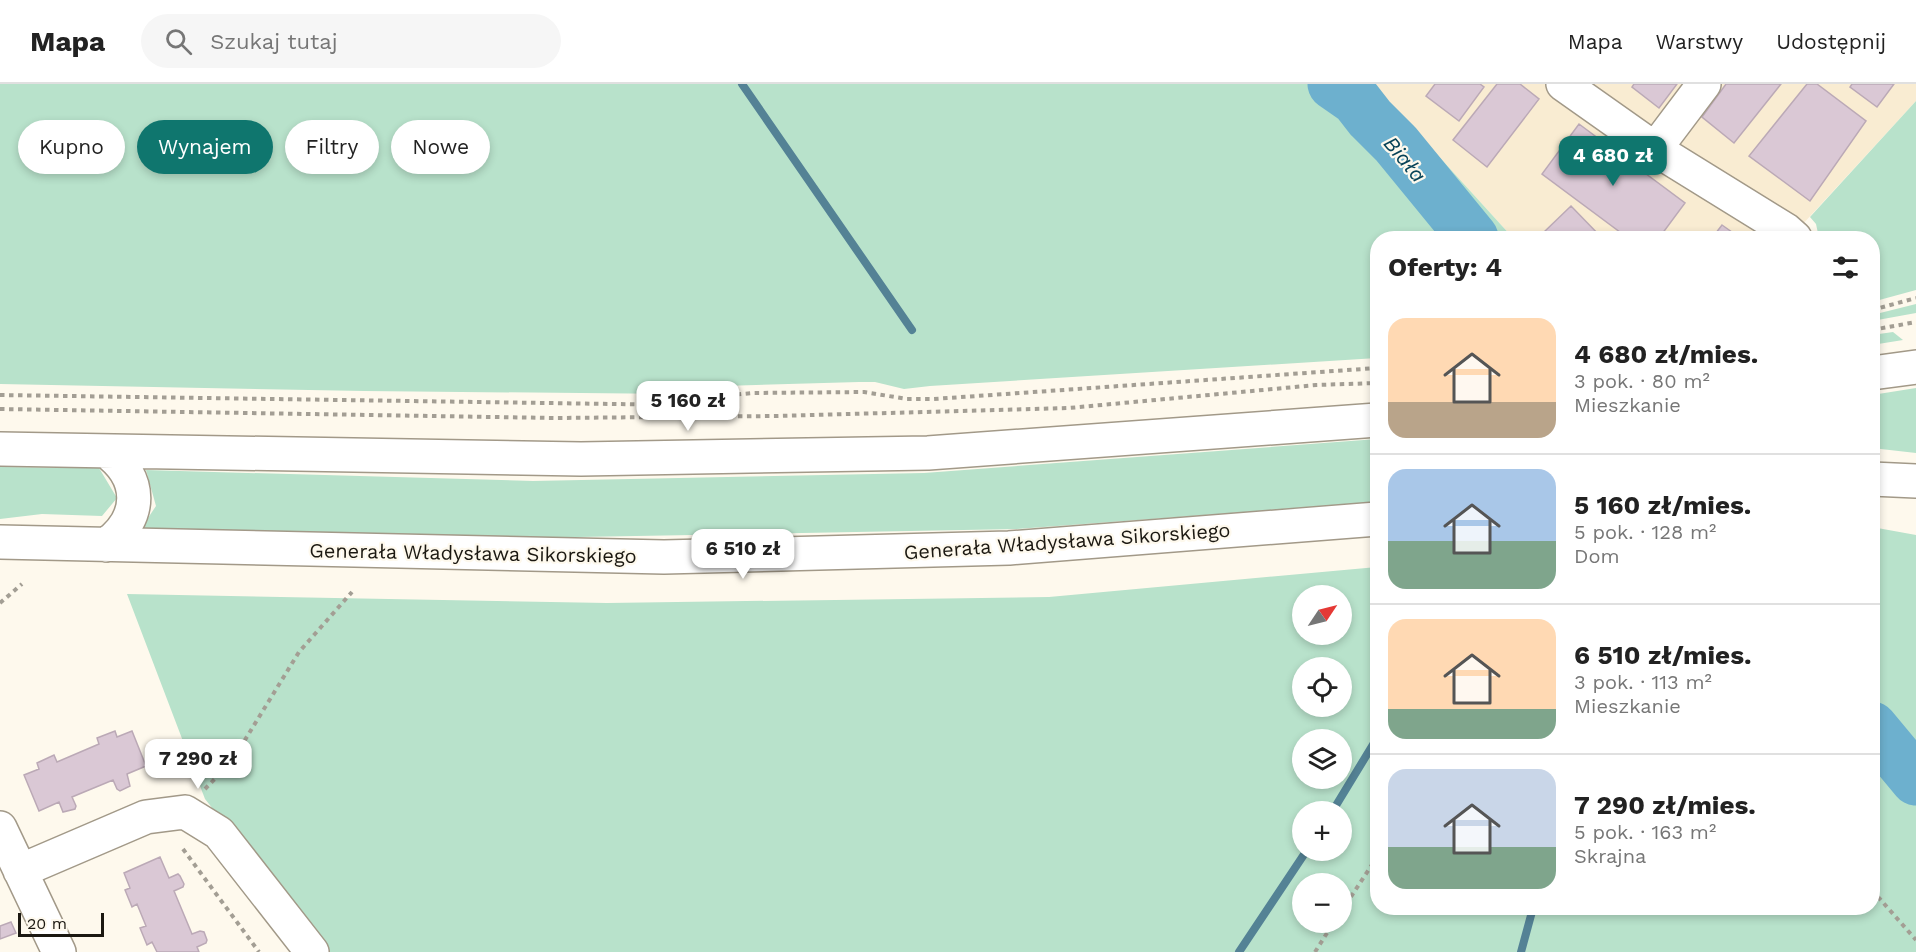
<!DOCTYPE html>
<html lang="pl">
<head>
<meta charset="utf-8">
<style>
	:root { --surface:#fff; --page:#f6f6f6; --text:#222; --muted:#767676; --line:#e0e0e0; --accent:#0f766e }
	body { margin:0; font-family:"Work Sans",sans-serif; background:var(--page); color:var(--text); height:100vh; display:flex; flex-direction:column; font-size:22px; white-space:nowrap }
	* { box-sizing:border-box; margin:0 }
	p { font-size:20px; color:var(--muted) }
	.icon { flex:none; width:33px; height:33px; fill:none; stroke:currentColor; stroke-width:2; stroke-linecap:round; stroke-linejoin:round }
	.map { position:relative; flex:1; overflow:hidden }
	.drawer { position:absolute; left:1370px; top:147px; width:510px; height:684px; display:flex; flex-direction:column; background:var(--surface); border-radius:24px; box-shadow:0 3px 9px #0003 }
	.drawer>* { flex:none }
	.hud { position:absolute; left:18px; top:36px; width:570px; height:54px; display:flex; gap:12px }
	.needle { width:39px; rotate:55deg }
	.tools { position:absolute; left:1292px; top:501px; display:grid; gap:12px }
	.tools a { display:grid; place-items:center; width:60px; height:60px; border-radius:50%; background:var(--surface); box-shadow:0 3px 9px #0003; font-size:30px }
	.scale { position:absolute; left:18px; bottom:15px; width:86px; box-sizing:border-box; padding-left:6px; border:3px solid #1b1811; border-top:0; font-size:16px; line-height:21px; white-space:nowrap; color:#1b1811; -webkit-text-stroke:4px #fef9ed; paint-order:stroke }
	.price { position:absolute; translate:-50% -51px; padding:0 14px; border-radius:12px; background:#fff; color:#222; font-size:20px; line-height:39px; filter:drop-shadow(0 2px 3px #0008) }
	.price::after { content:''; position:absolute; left:50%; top:36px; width:18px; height:14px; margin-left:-9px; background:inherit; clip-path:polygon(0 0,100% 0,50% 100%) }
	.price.selected { background:var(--accent); color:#fff }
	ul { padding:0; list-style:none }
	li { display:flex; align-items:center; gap:18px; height:150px; padding:0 18px }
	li+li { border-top:2px solid var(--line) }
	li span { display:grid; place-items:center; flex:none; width:168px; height:120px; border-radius:18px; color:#555 }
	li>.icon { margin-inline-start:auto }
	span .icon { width:72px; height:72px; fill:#fffc; stroke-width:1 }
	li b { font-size:26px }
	h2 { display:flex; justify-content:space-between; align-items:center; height:72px; padding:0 18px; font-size:26px }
	.tag { padding:0 21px; border-radius:27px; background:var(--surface); box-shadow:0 3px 9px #0003; font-size:21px; line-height:54px }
	.tag.selected { background:var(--accent); color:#fff }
	header { display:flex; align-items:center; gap:36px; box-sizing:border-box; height:84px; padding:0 30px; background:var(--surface); border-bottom:2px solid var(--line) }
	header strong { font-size:28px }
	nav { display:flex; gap:33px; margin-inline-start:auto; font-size:21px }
	.search { width:420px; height:54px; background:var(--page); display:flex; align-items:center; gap:15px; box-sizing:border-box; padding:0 21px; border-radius:33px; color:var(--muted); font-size:22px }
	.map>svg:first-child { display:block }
	.built { fill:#f9ecd2 }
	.green { fill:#b8e2cb; fill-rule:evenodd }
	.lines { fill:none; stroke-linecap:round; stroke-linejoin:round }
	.stream { stroke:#548295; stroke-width:8 }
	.river { stroke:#6db0ce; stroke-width:51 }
	.building { fill:#dac8d5; stroke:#bba9b6; stroke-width:1.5 }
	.minor-casing { stroke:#a29988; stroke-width:36 }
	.major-casing { stroke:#a29988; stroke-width:36 }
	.path { stroke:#a39e94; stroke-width:4; stroke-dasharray:4.5 4.5; stroke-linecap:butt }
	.minor { stroke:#fff; stroke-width:33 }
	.major { stroke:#fff; stroke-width:33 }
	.labels { text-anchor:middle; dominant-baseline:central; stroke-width:4.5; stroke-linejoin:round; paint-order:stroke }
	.street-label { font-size:20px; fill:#1b1811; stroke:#fef9ed }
	.water-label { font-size:21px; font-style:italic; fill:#074358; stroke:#fef9ed }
</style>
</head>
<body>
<header>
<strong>Mapa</strong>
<div class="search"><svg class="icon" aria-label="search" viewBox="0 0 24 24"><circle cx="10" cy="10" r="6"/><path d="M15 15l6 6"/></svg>Szukaj tutaj</div>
<nav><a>Mapa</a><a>Warstwy</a><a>Udostępnij</a></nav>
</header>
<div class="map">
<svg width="1916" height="868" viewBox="0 0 1916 868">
	<rect width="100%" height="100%" fill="#fef9ed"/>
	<path class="built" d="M1360 0H1916V17L1790 154H1513L1393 22Z"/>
	<path class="green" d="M0 0H1360L1393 22 1513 154H1377V274L930 302 904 305 875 298H859L723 302 700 310H679L364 307 0 300Z
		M1916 17V206L1872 218V154H1819L1816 140 1810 133Z
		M1916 220V229L1872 237V231Z
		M1893 248 1903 256 1872 261V251Z
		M1916 304V369L1872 364V311Z
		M1377 355V418L1017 445 418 456 138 449 156 422 146 386 533 397 924 389Z
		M0 383 99 384 117 414 102 432 42 430 0 435Z
		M1872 443 1916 451V868H327L205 715 127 510 607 519 1049 513 1377 483V824H1872ZM1302 512H1341V550H1302ZM1302 584H1341V622H1302ZM1302 656H1341V694H1302ZM1302 728H1341V766H1302ZM1302 800H1341V838H1302Z"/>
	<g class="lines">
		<path class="stream" d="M742 0 912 246
			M1332 728 1377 654
			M1239 868 1307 766
			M1521 868 1533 824"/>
		<path class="river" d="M1333 0 1356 16 1370 34 1396 60 1473 154
			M1872 643 1916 696"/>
	</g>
	<path class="building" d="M1435 0H1480L1484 3 1459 37 1426 12Z
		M1497 0H1520L1539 15 1487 83 1453 56Z
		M1634 0H1677L1659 24 1632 3Z
		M1726 0H1781L1734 59 1702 33Z
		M1807 0H1817L1866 37 1810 117 1749 72Z
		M1852 0H1894L1877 23 1850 3Z
		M1579 40 1685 119 1659 154H1628L1542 90Z
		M1571 122 1602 154H1548L1543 149Z
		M1722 141 1739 153 1738 154H1712Z
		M115 647 117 653 132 647 146 682 127 690 130 702 120 707 117 705 113 696 72 713 76 722 75 725 63 728 59 718 39 727 24 691 39 685 37 679 54 671 57 678 99 660 97 654Z
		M160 773 169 794 178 790 180 792 184 800 183 803 174 807 192 850 200 847 204 848 207 856 206 859 197 863 199 868H157L152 858 147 861 140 844 146 842 137 820 132 823 125 806 130 804 124 789Z
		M11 838 16 849 0 855V842Z"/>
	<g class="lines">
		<defs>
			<path id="minor" d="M1563 0 1655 65 1786 146 1795 154
				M1655 65 1704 0
				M0 744 59 868
				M20 787 146 733 185 728 219 749 312 868"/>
			<path id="major" d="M1872 289 1916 283
				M0 365 581 375 928 369 1377 336
				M1872 395 1916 397
				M0 458 664 473 1009 464 1377 435
				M106 461C143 434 143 394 106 367"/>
		</defs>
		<use href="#minor" class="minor-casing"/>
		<use href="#major" class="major-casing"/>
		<path class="path" d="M1872 226 1916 214
			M1872 246 1916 238
			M0 311 682 321 706 318 730 311 753 309 864 308 907 315H934L1377 284
			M0 325 555 334 777 332 1069 324 1316 301 1377 299
			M0 519 22 500
			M205 705 232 677 299 568 352 508
			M183 765 259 868
			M1872 806 1916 856
			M1341 828 1377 773
			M1315 868 1334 838"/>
		<use href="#minor" class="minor"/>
		<use href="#major" class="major"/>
	</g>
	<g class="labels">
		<g class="street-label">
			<text transform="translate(1067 457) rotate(-4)">Generała Władysława Sikorskiego</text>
			<text transform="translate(473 469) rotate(1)">Generała Władysława Sikorskiego</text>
		</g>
		<g class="water-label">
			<text transform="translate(1405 75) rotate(50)">Biała</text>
		</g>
	</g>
</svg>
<div class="tools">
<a><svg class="needle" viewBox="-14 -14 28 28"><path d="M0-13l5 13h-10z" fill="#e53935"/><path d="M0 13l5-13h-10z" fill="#767676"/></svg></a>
<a><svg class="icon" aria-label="locate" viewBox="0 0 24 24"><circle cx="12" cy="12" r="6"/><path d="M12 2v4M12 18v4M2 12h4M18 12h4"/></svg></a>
<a><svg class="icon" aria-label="layers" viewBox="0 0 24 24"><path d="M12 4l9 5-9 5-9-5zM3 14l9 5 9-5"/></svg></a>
<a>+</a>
<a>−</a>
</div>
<div class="scale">20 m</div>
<b class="price selected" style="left:1613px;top:103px">4 680 zł</b>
<b class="price" style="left:688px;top:348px">5 160 zł</b>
<b class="price" style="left:743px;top:496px">6 510 zł</b>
<b class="price" style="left:198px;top:706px">7 290 zł</b>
<div class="hud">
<a class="tag">Kupno</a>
<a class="tag selected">Wynajem</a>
<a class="tag">Filtry</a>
<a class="tag">Nowe</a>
</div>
<section class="drawer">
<h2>Oferty: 4<svg class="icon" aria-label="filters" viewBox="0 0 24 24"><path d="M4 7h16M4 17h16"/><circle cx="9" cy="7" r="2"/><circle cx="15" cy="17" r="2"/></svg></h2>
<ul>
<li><span style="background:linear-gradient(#ffd9b3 70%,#b9a48a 0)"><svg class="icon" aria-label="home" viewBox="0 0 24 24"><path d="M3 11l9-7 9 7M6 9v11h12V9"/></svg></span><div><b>4 680 zł/mies.</b><p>3 pok. · 80 m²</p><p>Mieszkanie</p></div></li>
<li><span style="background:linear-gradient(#a9c7e8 60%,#7fa58c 0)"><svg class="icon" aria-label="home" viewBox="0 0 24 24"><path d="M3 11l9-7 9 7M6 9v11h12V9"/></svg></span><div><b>5 160 zł/mies.</b><p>5 pok. · 128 m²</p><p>Dom</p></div></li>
<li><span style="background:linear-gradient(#ffd9b3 75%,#7fa58c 0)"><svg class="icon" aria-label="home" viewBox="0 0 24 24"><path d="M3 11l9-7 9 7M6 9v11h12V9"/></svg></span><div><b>6 510 zł/mies.</b><p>3 pok. · 113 m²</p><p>Mieszkanie</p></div></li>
<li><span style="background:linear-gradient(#c9d6e8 65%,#7fa58c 0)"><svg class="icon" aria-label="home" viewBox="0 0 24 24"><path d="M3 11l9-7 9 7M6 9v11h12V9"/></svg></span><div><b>7 290 zł/mies.</b><p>5 pok. · 163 m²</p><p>Skrajna</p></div></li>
</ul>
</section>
</div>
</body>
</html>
